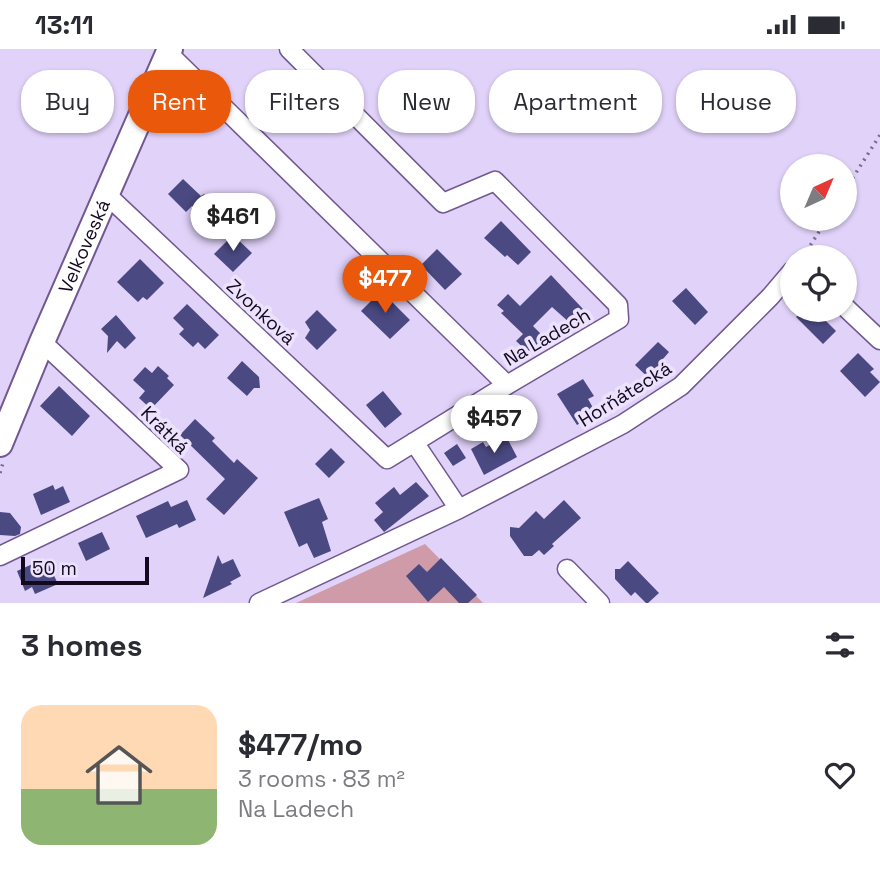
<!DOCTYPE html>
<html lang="en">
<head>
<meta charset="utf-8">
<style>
	:root { --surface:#fff; --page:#f2f2f3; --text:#2b2b33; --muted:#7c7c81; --accent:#ea580c }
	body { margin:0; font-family:"Space Grotesk",sans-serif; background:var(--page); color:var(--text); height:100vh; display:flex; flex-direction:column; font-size:26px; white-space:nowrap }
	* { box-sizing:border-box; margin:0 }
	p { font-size:23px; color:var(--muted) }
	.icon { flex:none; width:38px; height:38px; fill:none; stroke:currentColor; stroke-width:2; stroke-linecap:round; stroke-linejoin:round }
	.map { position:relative; height:554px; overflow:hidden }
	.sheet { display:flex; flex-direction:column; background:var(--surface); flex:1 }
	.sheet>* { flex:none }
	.top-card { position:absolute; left:21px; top:21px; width:838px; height:63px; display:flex; gap:14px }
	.needle { width:46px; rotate:44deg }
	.controls { position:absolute; left:780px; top:105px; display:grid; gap:14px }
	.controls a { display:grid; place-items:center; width:77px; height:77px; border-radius:50%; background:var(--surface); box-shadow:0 2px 5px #0004; font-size:35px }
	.scale { position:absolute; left:21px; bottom:18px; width:128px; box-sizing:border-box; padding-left:7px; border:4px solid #13091f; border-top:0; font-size:19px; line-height:24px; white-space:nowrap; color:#13091f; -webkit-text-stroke:5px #ece2fc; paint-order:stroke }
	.price { position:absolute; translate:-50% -60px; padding:0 16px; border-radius:24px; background:#fff; color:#222; font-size:23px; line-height:46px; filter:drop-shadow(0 2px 4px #0008) }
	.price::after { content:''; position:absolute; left:50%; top:42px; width:21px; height:16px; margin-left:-10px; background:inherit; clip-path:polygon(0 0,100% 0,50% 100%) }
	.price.on { background:var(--accent); color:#fff }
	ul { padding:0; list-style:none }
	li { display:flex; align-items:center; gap:21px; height:175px; padding:0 21px }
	li span { display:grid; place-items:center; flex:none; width:196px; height:140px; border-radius:21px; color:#555 }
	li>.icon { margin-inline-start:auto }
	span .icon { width:84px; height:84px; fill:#fffc; stroke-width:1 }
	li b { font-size:30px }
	h2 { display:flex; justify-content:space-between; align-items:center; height:84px; padding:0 21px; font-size:30px }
	.chip { padding:0 24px; border-radius:28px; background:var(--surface); box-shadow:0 2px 5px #0004; font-size:24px; line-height:63px }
	.chip.on { background:var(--accent); color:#fff }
	.status { display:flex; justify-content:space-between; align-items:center; height:49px; padding:0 35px; background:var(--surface); direction:ltr }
	.status svg { height:19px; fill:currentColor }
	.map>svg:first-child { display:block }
	.green { fill:#cf9ba8 }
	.building { fill:#4a4982 }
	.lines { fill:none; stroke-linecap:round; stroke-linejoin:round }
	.street-casing { stroke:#715891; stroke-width:21 }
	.secondary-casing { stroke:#715891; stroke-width:28 }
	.path { stroke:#796c8b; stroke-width:3.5; stroke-dasharray:2 5; stroke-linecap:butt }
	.street { stroke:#fff; stroke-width:18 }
	.secondary { stroke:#fff; stroke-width:24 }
	.labels { text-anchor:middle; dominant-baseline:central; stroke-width:7; stroke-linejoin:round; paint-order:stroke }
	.street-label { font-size:19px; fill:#13091f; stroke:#ece2fc }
</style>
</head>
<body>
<div class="status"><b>13:11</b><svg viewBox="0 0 49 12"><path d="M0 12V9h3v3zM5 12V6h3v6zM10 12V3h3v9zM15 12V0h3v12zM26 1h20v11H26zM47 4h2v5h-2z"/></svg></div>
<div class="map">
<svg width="880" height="554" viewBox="0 0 880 554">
	<rect width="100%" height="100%" fill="#e1d2f9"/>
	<path class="green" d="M425 495 483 554H296Z"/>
	<path class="building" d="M183 130 201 147 204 145 215 155 202 168 192 157 186 163 168 145Z
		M501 172 531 203 518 216 507 206 505 208 484 189Z
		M233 186 252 204 233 223 214 205Z
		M437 200 462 225 445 241 421 216Z
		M140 210 164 234 147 251 143 248 138 253 117 233Z
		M551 226 583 260 570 274 552 258 533 277 544 288 529 304 516 292 523 285 501 264 504 262 497 256 508 245 520 257Z
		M686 239 708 263 695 276 672 252Z
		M381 242 410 271 390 290 361 262Z
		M187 255 219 286 205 300 198 293 193 298 179 285 184 280 173 269Z
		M317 261 337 281 317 301 305 289 310 281 305 273Z
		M803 261H815L836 282 823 295 796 268Z
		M116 266 136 289 125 300 117 292 107 304 108 287 101 280Z
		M658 293 669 303 663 310 670 317 654 334 635 316Z
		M858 304 874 320 870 323 880 333 865 348 840 322Z
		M242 312 259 328 260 339H254L247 347 227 329Z
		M158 317 169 327 167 329 174 336 151 360 139 349 145 342 133 331 145 318 152 324Z
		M583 330 594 347 588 350 596 364 577 376 557 345Z
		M59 337 90 367 72 387 40 357Z
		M383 342 402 365 385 379 366 356Z
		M195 370 215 389 212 392 234 414 237 410 258 429 224 466 206 450 225 430 180 386Z
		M506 387 517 408 484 426 471 400 483 393 486 398Z
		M457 395 466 409 453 417 444 404Z
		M331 399 345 413 329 429 315 415Z
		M416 433 429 447 384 483 374 471 383 463 375 454 394 438 400 446Z
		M53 436 55 441 63 437 70 453 41 466 33 445Z
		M319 449 328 470 322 473 331 502 314 509 307 494 299 498 284 463Z
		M187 451 196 471 179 479 177 475 146 489 136 467 168 452 171 458Z
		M564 451 581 469 552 495 554 497 544 506 539 501 532 507H524L510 487V478L519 479 536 462 544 470Z
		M0 463 10 464 21 478 20 485 15 487 0 486Z
		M102 483 110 500 86 512 78 494Z
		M218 506 222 515 233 510 241 527 230 533 232 535 203 549Z
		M441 509 477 546 468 554H459L444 538 428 553 406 527 419 515 427 523Z
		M47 512 58 535 35 545 32 538 25 542 17 522 37 513 39 516Z
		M628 512 659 544 648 554H646L635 543 631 547 615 530V520H620Z"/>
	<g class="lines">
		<defs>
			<path id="street" d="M168 4 507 336 619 270 618 256 495 132 443 154 289 0
				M107 146 387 410 507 336
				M845 258 880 291
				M414 393 459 460
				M0 507 179 421 42 293
				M567 520 600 554
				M259 554 459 460 623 375 681 337 770 248 793 221"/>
			<g id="secondary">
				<path id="s1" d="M0 395 42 293 170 0"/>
			</g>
		</defs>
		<use href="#street" class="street-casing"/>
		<use href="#secondary" class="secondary-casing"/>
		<path class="path" d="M845 141 880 86
			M803 208 827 170
			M0 424 3 414"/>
		<use href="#street" class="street"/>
		<use href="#secondary" class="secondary"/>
	</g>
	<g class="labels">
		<g class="street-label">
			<text stroke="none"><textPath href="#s1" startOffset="215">Velkoveská</textPath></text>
			<text transform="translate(261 263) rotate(43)">Zvonková</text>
			<text transform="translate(547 288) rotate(-30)">Na Ladech</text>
			<text transform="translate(625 345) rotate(-32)">Horňátecká</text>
			<text transform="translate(165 381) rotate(45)">Krátká</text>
		</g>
	</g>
</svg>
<div class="controls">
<a><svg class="needle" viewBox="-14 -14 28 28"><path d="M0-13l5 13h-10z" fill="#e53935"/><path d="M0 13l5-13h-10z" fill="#7c7c81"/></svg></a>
<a><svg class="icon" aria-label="locate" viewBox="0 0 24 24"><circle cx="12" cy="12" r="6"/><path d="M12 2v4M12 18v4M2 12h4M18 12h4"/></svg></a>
</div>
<div class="scale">50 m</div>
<b class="price" style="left:233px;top:204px">$461</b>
<b class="price on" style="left:385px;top:266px">$477</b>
<b class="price" style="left:494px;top:406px">$457</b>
<div class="top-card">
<a class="chip">Buy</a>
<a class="chip on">Rent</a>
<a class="chip">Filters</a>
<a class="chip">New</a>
<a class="chip">Apartment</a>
<a class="chip">House</a>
</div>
</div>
<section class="sheet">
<h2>3 homes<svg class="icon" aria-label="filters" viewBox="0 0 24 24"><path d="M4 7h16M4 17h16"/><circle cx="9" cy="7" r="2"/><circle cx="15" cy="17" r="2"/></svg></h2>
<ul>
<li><span style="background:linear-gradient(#ffd9b3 60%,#8fb573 0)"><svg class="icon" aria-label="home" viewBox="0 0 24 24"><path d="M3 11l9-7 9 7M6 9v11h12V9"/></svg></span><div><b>$477/mo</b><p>3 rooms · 83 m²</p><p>Na Ladech</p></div><svg class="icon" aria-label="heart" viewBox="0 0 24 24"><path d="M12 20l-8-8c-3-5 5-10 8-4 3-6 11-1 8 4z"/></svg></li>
</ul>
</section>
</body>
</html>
